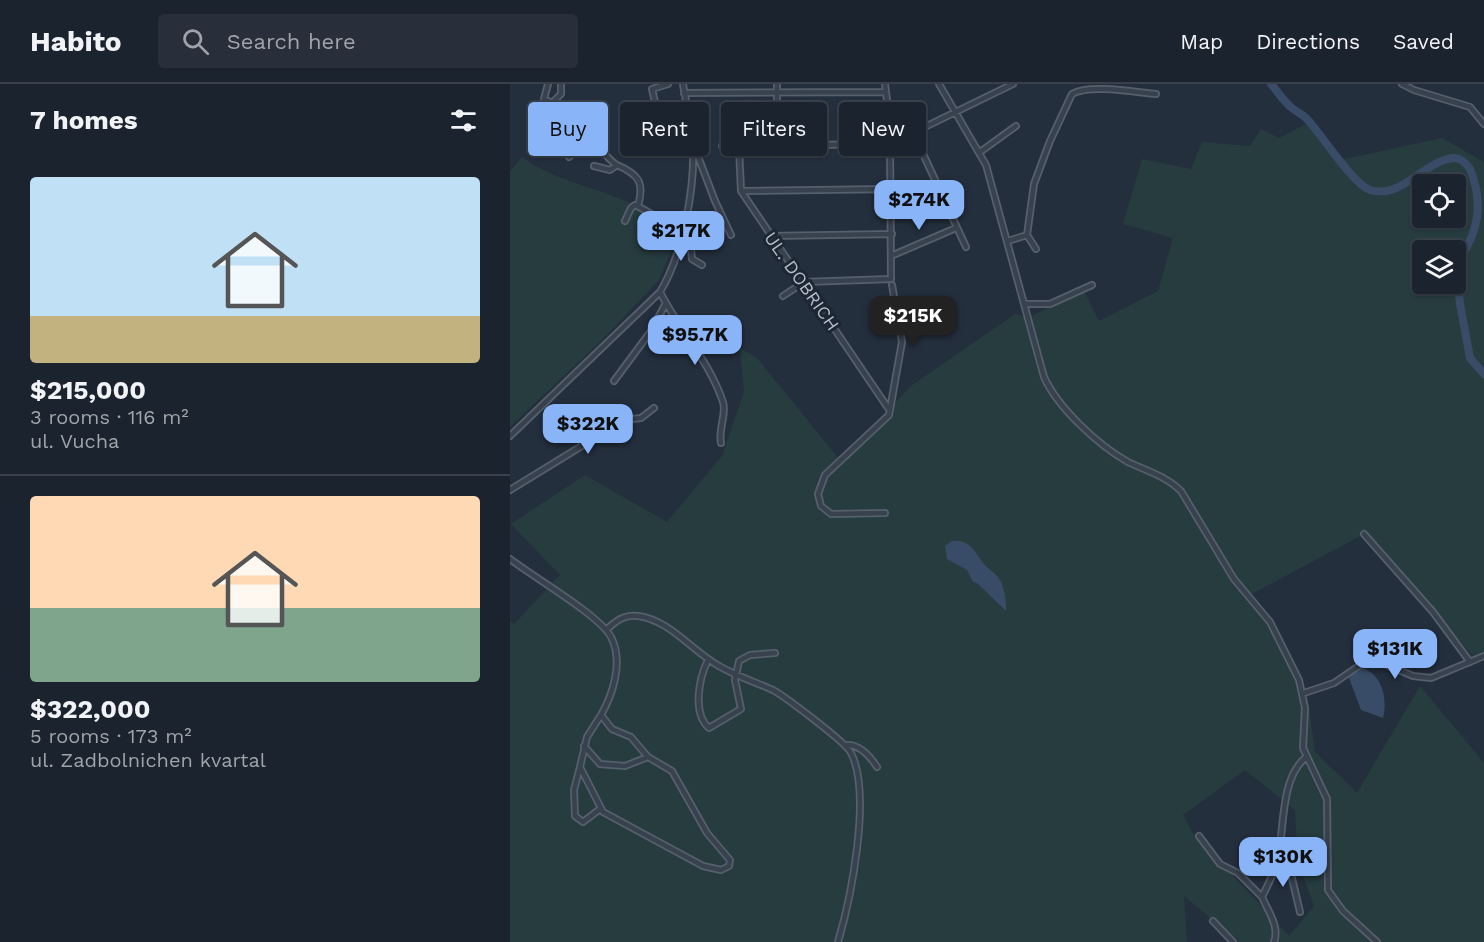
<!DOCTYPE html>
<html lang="en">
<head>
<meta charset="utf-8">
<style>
	:root { --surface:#1b232e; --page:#282f3a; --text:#f1f3f6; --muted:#a0a4aa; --line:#39404a; --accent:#8ab4f8 }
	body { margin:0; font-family:"Work Sans",sans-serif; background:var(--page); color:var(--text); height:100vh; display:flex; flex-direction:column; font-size:22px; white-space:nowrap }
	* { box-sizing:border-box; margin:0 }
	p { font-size:20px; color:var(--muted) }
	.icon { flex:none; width:33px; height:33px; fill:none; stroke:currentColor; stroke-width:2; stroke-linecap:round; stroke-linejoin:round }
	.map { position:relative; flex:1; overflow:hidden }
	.sheet { display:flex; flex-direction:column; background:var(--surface); width:510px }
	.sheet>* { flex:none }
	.top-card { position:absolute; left:18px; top:18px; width:570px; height:54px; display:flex; gap:12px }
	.controls { position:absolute; left:902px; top:90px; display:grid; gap:12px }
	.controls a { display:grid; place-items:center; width:54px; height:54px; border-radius:6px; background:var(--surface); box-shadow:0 2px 4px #0004,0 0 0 2px var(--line); font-size:30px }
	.price { position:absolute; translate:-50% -51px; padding:0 14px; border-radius:12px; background:var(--accent); color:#111; font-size:20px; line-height:39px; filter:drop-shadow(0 2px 3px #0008) }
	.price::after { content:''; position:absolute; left:50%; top:36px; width:18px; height:14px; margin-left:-9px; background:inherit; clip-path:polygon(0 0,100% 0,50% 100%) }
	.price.on { background:#222; color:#fff }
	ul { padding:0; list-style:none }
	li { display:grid; align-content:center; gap:12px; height:318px; padding:0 30px }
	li+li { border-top:2px solid var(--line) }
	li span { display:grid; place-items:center; height:186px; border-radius:6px; color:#555 }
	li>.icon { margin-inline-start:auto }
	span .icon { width:108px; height:108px; fill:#fffc; stroke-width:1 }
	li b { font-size:26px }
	h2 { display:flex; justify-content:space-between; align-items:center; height:72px; padding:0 30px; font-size:26px }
	.pill { padding:0 21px; border-radius:6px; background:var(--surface); box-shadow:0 2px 4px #0004,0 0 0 2px var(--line); font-size:21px; line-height:54px }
	.pill.on { background:var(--accent); color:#111 }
	header { display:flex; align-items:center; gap:36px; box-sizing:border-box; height:84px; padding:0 30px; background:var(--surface); border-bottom:2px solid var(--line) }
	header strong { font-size:28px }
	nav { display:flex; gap:33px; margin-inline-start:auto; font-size:21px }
	.search { width:420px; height:54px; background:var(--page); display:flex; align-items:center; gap:15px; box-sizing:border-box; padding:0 21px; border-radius:6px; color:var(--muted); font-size:22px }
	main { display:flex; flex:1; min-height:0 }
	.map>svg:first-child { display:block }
	.green { fill:#263c3f; fill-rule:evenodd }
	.water { fill:#394c67 }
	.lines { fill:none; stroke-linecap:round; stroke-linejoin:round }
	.river { stroke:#394c67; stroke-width:8 }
	.minor-casing { stroke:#565f6c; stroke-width:8 }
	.minor { stroke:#38414e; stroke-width:4.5 }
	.labels { text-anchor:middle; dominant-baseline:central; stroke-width:6; stroke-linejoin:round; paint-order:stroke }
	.street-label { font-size:18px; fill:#b4bcc9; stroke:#1d2633 }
</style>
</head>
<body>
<header>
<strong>Habito</strong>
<div class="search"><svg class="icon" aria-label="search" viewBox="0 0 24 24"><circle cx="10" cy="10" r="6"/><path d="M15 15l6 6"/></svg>Search here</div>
<nav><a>Map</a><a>Directions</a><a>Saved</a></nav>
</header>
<main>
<section class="sheet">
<h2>7 homes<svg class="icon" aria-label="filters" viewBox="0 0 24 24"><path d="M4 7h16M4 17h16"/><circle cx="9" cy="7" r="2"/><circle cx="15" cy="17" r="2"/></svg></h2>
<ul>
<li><span style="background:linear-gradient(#bfe0f5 75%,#c2b280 0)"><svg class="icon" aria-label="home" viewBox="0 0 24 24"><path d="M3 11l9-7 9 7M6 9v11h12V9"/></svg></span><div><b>$215,000</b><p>3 rooms · 116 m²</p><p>ul. Vucha</p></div></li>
<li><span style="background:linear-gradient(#ffd9b3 60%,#7fa58c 0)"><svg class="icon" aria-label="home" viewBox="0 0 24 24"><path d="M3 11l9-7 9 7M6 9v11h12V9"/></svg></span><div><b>$322,000</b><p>5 rooms · 173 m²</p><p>ul. Zadbolnichen kvartal</p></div></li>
</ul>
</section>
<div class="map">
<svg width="974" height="858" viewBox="0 0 974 858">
	<rect width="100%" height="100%" fill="#242f3e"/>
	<path class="green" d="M796 40 825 77 932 54 974 78V574L966 575 854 450 738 512 760 538 797 608 805 668 847 709 910 602 974 679V858H729L674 812 677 858H0V537L4 540 50 491 1 440 75 391 157 438 212 372 234 308 230 264 247 274 330 376 401 302 505 230 518 232 530 274 522 232 573 205 589 237 648 207 663 154 613 140 632 75 681 85 692 58 740 62 751 45 769 54ZM912 100H945V134H912ZM912 166H945V200H912ZM735 686 785 726 788 779 804 822 779 852 683 749 673 731Z
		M12 73C43 96 82 102 118 118 137 126 152 139 168 151L149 196 95 253 0 343V88Z"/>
	<path class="water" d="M442 457C460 455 465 468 473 479 478 485 486 489 490 496 494 502 497 520 496 527L467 499 463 498 457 486 437 475 435 462Z
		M850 583C872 589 878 614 873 634L851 626 839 594 845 585Z"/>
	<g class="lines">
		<path class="river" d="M761 0C768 8 774 18 782 24 787 28 792 30 797 35 811 50 843 100 860 106 891 116 914 77 943 74 951 73 956 79 960 85 974 119 969 150 946 179L950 220 960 274 974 290"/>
		<defs>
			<path id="minor" d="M38 0 34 15 42 19 51 10V0
				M158 0 142 5 148 31 161 40H180
				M375 0 378 24 392 54
				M429 0 476 81 534 293C548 324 588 361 618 378 637 387 656 392 671 407L724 495 760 538 789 596 795 624 793 664 817 715 818 806 833 827 867 858
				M892 0 904 6 960 23 974 40
				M174 9 376 8
				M403 48 456 163
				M184 62 205 117 221 151
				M212 62 380 60 503 0
				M267 62V0
				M229 63 231 107 378 324
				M470 68 506 42
				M59 73 77 57H83C90 63 99 77 107 81 128 90 135 98 128 122
				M84 82 100 86 107 81
				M231 107 382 105
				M115 137 121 124 125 121C132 124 177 151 180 154L182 175 192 181
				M517 151 524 100 540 57 562 10C580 0 624 8 646 10
				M260 152 382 150
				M498 157 517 151 526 165
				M381 172 446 144
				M150 208C169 246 199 276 213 318 217 330 208 345 211 359
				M273 212 294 198 381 195 380 60
				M515 220H540L582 201
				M104 297 141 247 156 219
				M0 352 150 208C173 170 185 105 183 60 182 40 176 20 173 0
				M0 406 114 336 131 334 144 324
				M375 429 321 430 311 422 308 410 315 391 379 331 392 258 382 201
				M854 450 923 528 960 578
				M0 475C23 493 93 533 102 555 113 579 103 610 91 631L102 645 121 653 138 673 162 687 197 749 220 776 219 782 211 786 193 782 93 728 70 683 77 653 91 631
				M96 546C106 537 114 530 128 532 160 536 182 567 209 582 226 592 245 598 263 606 274 612 337 659 341 669 362 710 341 814 328 858
				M198 576C189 594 182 629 199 644L231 625 225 596 229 577 240 571 265 569
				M794 609 824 599 856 577H867L903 592 921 594 974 572
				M336 661C350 660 360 672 367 683
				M74 662 90 680 115 682 138 673
				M70 683 64 706 65 732 73 738 90 725
				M689 752 710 780 728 789 752 813
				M769 767 776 769 790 828
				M703 837 723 858
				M764 858C770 843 758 827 752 813 757 802 764 790 767 778 775 748 769 697 795 674"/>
		</defs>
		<use href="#minor" class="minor-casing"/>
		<use href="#minor" class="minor"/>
	</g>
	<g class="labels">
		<g class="street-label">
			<text transform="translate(292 197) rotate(55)">UL. DOBRICH</text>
		</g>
	</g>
</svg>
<div class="controls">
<a><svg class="icon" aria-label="locate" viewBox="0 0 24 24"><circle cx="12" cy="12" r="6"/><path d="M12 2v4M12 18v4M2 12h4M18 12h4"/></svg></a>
<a><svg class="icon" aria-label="layers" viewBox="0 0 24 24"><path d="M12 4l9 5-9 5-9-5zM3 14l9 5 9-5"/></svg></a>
</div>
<b class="price" style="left:409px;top:147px">$274K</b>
<b class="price" style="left:171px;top:178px">$217K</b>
<b class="price on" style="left:403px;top:263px">$215K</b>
<b class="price" style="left:185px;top:282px">$95.7K</b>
<b class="price" style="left:78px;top:371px">$322K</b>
<b class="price" style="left:885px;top:596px">$131K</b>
<b class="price" style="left:773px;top:804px">$130K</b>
<div class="top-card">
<a class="pill on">Buy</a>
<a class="pill">Rent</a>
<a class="pill">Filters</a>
<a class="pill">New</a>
</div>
</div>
</main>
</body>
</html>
